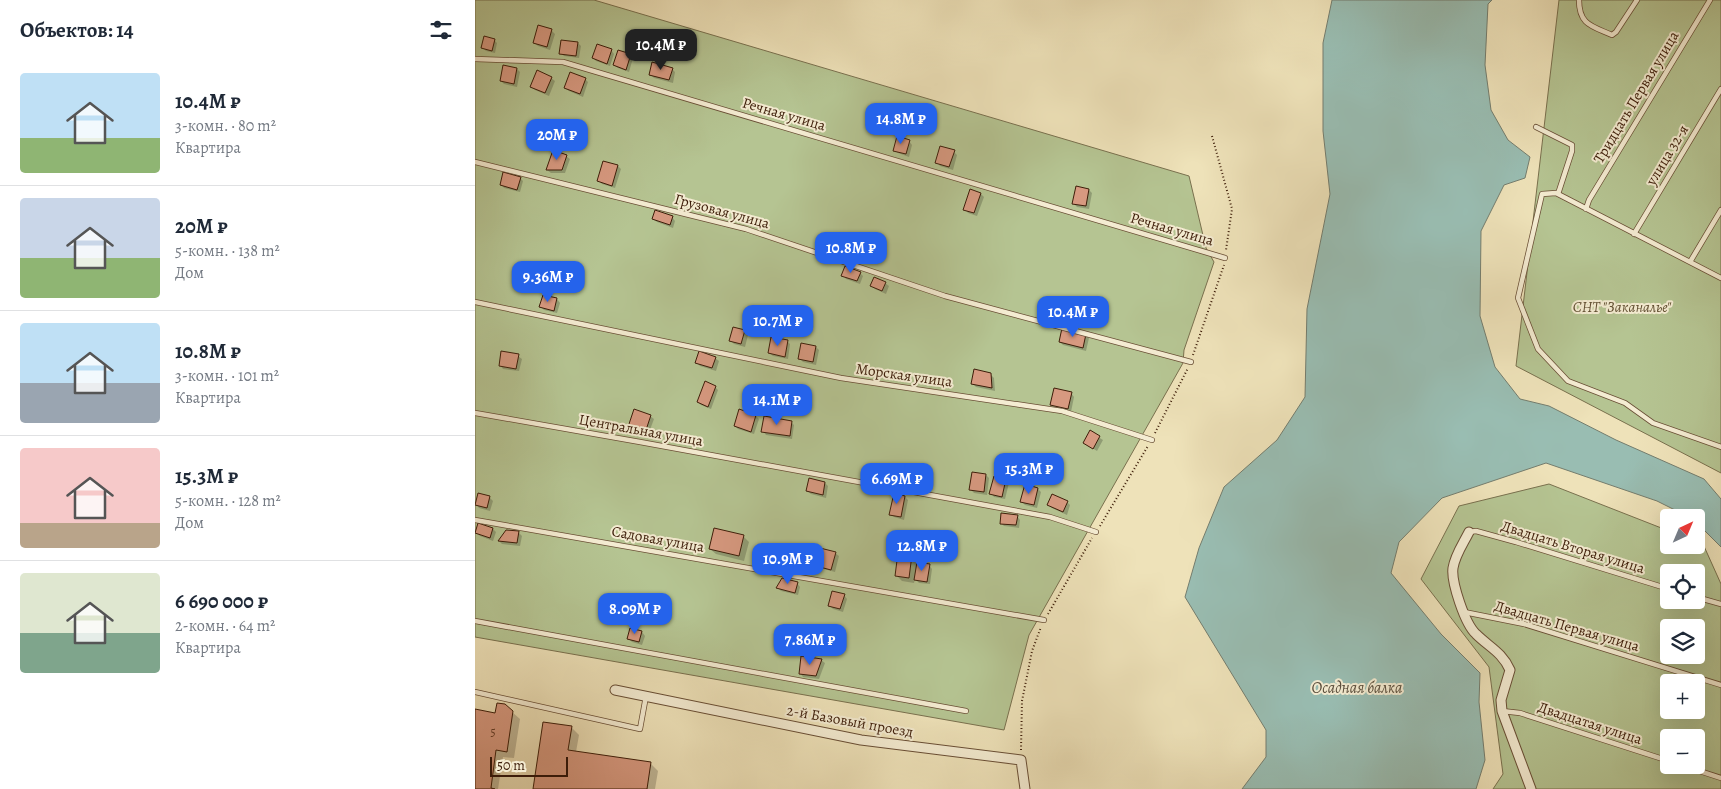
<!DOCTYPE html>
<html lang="ru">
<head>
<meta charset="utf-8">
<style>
	:root { --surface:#fff; --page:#f2f2f3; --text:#1f2937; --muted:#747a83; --line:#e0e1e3; --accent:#2563eb }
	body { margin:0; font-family:Alegreya,serif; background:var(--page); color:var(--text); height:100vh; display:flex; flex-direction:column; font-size:19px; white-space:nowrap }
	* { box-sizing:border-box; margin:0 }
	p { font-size:16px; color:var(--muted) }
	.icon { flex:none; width:28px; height:28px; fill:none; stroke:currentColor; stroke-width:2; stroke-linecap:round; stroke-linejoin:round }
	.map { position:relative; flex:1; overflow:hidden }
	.details { display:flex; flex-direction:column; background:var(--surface); width:475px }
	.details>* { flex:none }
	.needle { width:32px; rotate:44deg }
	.controls { position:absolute; left:1185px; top:509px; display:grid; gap:10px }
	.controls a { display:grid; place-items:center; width:45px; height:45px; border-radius:5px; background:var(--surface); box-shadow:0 5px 20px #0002; font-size:25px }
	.scale { position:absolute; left:15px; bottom:12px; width:78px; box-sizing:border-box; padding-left:5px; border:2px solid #3d1d09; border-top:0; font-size:14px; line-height:18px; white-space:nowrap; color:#3d1d09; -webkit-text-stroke:4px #f4ecd2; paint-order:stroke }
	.price { position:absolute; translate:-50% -42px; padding:0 11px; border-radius:10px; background:var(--accent); color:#fff; font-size:16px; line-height:32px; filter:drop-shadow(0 1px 2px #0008) }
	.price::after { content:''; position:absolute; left:50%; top:30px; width:15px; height:11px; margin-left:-8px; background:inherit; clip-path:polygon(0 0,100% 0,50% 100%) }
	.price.on { background:#222; color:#fff }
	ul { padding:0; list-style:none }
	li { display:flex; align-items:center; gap:15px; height:125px; padding:0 20px }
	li+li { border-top:1px solid var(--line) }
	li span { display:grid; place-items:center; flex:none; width:140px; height:100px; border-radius:5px; color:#555 }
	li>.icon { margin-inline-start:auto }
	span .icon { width:60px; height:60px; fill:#fffc; stroke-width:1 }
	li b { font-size:21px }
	h2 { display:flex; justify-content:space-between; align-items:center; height:60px; padding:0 20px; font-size:21px }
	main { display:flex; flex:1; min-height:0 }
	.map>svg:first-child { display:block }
	.green { fill:#b5c492; stroke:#79704e; fill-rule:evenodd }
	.water { fill:#99bdb2; stroke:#747d6e }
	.shadow { fill:#0003 }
	.building { fill:#d79980; stroke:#3d1d09 }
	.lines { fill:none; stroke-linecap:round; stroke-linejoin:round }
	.service-casing { stroke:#694e35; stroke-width:6 }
	.minor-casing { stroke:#694e35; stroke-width:11 }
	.path { stroke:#3d1d09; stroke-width:2; stroke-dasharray:1 2.5; stroke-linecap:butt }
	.service { stroke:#f4ecd2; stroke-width:4.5 }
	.minor { stroke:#f4ecd2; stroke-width:9 }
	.labels { text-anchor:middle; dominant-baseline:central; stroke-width:4; stroke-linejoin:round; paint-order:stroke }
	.number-label { font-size:12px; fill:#643c27 }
	.street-label { font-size:15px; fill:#3d1d09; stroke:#f4ecd2 }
	.park-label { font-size:15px; font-style:italic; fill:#614f32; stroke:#f4ecd2 }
	.water-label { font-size:16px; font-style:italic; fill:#594d3c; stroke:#f4ecd2 }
</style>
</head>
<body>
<main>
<section class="details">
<h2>Объектов: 14<svg class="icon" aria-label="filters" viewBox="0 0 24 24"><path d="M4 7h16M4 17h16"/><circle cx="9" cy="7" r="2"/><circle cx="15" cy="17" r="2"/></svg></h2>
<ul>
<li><span style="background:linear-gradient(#bfe0f5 65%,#8fb573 0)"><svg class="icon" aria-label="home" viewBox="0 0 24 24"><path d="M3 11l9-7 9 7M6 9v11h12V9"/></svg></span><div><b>10.4M ₽</b><p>3-комн. · 80 m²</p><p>Квартира</p></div></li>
<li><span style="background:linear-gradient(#c9d6e8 60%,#8fb573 0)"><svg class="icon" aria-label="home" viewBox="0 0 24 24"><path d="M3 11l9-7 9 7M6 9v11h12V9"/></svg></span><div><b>20M ₽</b><p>5-комн. · 138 m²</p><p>Дом</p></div></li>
<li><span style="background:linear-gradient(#bfe0f5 60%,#9aa5b1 0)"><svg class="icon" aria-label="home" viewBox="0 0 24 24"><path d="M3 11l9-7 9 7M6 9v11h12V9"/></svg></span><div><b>10.8M ₽</b><p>3-комн. · 101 m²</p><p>Квартира</p></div></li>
<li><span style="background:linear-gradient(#f6c9c9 75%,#b9a48a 0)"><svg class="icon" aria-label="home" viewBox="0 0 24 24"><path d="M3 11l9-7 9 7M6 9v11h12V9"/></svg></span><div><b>15.3M ₽</b><p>5-комн. · 128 m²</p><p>Дом</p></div></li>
<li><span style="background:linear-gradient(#dfe7d0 60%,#7fa58c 0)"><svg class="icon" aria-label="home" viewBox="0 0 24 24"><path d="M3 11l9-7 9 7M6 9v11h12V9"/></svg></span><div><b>6 690 000 ₽</b><p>2-комн. · 64 m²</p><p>Квартира</p></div></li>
</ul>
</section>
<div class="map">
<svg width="1246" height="789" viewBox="0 0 1246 789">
	<rect width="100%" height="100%" fill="#eee2b9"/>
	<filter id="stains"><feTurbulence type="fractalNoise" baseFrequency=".004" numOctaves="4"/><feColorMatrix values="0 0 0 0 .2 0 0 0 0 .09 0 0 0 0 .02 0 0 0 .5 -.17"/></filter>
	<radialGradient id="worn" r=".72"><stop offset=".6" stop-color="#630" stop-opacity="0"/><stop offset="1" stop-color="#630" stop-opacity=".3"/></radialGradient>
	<path class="green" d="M0 0H119L714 176 731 248 739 262 709 350 708 363 554 635 529 730 0 637Z
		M1084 0H1246V473L1041 366Z
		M1074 484 1194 531V545H1221V542L1228 544 1246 584V789H1018L1028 774 1014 667 946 579 984 506ZM1194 572H1221V600H1194ZM1194 628H1221V655H1194ZM1194 682H1221V710H1194ZM1194 738H1221V765H1194Z"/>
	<path class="water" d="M857 0H1017L1013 4 1010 65 1016 110 1033 140 1055 157 1050 178 1029 185 1006 231 1005 316 1020 367 1045 399 1074 406 1141 440 1229 479 1246 499V547L1221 522V518L1214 517 1182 501 1071 463 967 498 924 542 916 573 966 634 1005 673 1004 702 1010 760 1001 789H767L791 757V730L710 597 724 548 749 487 802 440 830 397 832 309 855 194 848 131V43Z"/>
	<path class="shadow" d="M64 27 77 31 80 34 75 50 63 46 59 43Z
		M19 40 22 43 20 53 11 51 8 48Z
		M103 43 106 46 104 58 89 56 86 53Z
		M136 50 139 54 135 66 121 61 118 58Z
		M155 55 158 58 154 72 143 68 139 65Z
		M42 69 45 72 42 87 29 84 26 81Z
		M197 69 200 72 198 83 179 78 175 74Z
		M76 78 80 81 74 96 60 90 56 86Z
		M110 79 113 82 108 97 94 91 90 88Z
		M434 141 437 145 434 157 423 153 419 150Z
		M479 152 482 155 478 170 465 166 462 162Z
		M91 156 95 159 90 173H76L72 170Z
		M143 166 146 169 140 188 127 184 124 181Z
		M45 178 48 181 45 192 29 188 26 184Z
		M614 190 617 193 614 209 602 207 598 203Z
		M506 194 509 197 502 216 493 213 490 209Z
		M197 217 200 221 198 228 182 222 178 219Z
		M385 273 388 276 385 284 371 279 368 275Z
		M410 283 414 286 411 294 400 289 397 286Z
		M82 299 85 303 82 313 69 310 66 307Z
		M259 328 270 331 273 335 270 347 259 344 255 340Z
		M611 335 614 338 611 351 588 345 585 342Z
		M312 341 315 344 313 359 298 356 294 353Z
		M341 347 344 350 341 365 328 362 324 358Z
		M43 356 47 359 44 371 28 369 25 365Z
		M240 358 244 361 241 371 225 366 222 363Z
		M515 374 519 378 520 391 501 387 498 384Z
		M240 387 243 390 236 409 226 405 223 402Z
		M596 393 599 397 596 412 580 408 576 405Z
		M265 411 281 416 284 419 279 434 263 429 260 426Z
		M175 416 179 419 173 435 157 430 154 426Z
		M316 422 319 425 317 439 291 435 288 431Z
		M615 432 628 440 622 451 609 443Z
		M511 475 514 478 512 495 499 493 495 489Z
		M335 480 350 483 353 486 351 498 336 494 332 491Z
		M531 480 534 483 530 499 519 497 516 493Z
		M563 489 566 492 562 508 550 505 547 502Z
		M420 495 430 497 433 500 429 520 419 517 416 514Z
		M14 497 18 501 15 511 4 508 1 504Z
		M592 502 595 505 592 515 577 508 574 505Z
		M542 516 545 520 544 528 529 526 526 523Z
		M4 524 18 529 21 532 18 541 5 536 1 533Z
		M43 532 47 536 45 546 27 544 24 541Z
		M268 536 274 542 269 561 241 554 235 549Z
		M438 540 444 545 442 564 454 565 457 569 455 584 444 583 440 579 439 583 427 581 422 576Z
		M321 548 324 551 322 569 304 566 301 563Z
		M360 553 364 556 360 572 345 568 342 565Z
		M322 583 325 587 323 595 306 591 303 588Z
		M369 595 372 599 368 612 358 609 354 605Z
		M167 632 170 636 167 645 157 642 153 638Z
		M346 660 350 663 344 679 328 677 325 673Z
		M0 710 21 715 37 712 45 719 39 758 28 757 23 789H0Z
		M96 727 104 735 101 752 175 763 183 771 180 789H59Z"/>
	<path class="building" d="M63 25 77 29 72 47 58 43Z
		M9 36 20 39 17 51 6 48Z
		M86 40 103 42 101 56 84 54Z
		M122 44 137 49 132 64 117 58Z
		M143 50 156 54 151 70 138 65Z
		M177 62 198 68 194 80 174 75Z
		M28 65 42 68 39 84 25 81Z
		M62 70 77 77 70 93 55 87Z
		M95 72 111 78 105 94 89 88Z
		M422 136 435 140 431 154 418 151Z
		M465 146 480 150 474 167 460 163Z
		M78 150 92 155 87 170H71Z
		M128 161 143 165 137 186 122 181Z
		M28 172 46 177 42 190 25 185Z
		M601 186 614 189 611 206 597 204Z
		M495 189 506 193 499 213 488 210Z
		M180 210 198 216 195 225 177 219Z
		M370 266 386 272 382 281 366 276Z
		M399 277 411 282 407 291 395 286Z
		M68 295 82 298 79 311 64 307Z
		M258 327 270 330 266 344 254 341Z
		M587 328 611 334 608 348 584 342Z
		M296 337 313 340 310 357 293 353Z
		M326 343 341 346 338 362 323 359Z
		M26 351 44 354 41 369 24 366Z
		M224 351 241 357 237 368 220 363Z
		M499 369 516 373 517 388 496 384Z
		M230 381 241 386 233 407 222 402Z
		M579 388 597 392 593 409 575 405Z
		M159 409 176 415 170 433 153 427Z
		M264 409 281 415 276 432 259 426Z
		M289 416 317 421 315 436 286 432Z
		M615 430 625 436 618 449 608 443Z
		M497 472 511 474 509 492 494 490Z
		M519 476 531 479 527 497 514 494Z
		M334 478 350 482 348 495 331 491Z
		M550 484 563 488 559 505 545 502Z
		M3 493 15 496 12 508 0 505Z
		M419 493 430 496 426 517 414 515Z
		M577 494 593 501 588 512 572 505Z
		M526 513 543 515 541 525 525 524Z
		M3 523 18 528 15 538 0 533Z
		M239 528 269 535 264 556 234 549Z
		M31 530 44 531 42 543 23 541Z
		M425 537 439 539 434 578 420 576Z
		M303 544 322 547 319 566 300 563Z
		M345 548 361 552 356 570 341 566Z
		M442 562 455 564 452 582 439 580Z
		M307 578 323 582 320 593 301 588Z
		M357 591 370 594 365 609 353 606Z
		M155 628 167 631 164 642 152 639Z
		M326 656 347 659 341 676 324 674Z
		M22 703 30 704 38 711 32 752 21 750 16 788 20 789H0V709L20 713Z
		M68 722 97 726 93 750 176 762 172 789H58Z"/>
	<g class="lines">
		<defs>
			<path id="service" d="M1104 0C1104 25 1117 26 1137 35L1141 32 1162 0
				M0 59 88 62 750 258
				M1061 127 1097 145V151L1083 194
				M0 162 271 229 470 296 716 362
				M1111 209 1114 200 1235 0
				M1159 234 1246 89
				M1215 262 1246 210
				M1246 278 1081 193 1067 194 1043 298 1063 349 1093 381 1150 403 1178 423 1246 447
				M0 302 366 378 587 411 677 440
				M0 413 165 442 575 517 621 532
				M0 520 569 620
				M994 532 1001 531 1041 542 1194 589
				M1221 597 1246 604
				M989 612 1049 624 1246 685
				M0 621 491 711
				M0 692 165 729 171 696
				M1027 711 1045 713 1194 761
				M1206 765 1246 778"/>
			<path id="minor" d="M994 532C988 544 980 555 978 568 976 582 990 624 1001 634 1014 647 1027 652 1035 670L1026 700 1027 711 1056 789
				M140 690 386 740 546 760 550 789"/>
		</defs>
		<use href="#service" class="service-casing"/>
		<use href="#minor" class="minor-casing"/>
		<path class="path" d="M737 136 757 209 751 250
			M718 355 749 265
			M680 433 713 368
			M625 526 673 446
			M573 614 617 538
			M546 750 547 701 557 651 566 627"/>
		<use href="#service" class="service"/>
		<use href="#minor" class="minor"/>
	</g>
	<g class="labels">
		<g class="number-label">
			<text x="18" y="732">5</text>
		</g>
		<g class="street-label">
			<text transform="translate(1161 97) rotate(-59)">Тридцать Первая улица</text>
			<text transform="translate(309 114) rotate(16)">Речная улица</text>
			<text transform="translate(1192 155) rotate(-59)">улица 32-я</text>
			<text transform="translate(247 211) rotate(15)">Грузовая улица</text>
			<text transform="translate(697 229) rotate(16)">Речная улица</text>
			<text transform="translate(429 375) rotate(8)">Морская улица</text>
			<text transform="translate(166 430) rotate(10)">Центральная улица</text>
			<text transform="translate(183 539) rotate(10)">Садовая улица</text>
			<text transform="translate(1098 547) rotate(17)">Двадцать Вторая улица</text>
			<text transform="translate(1092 626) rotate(16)">Двадцать Первая улица</text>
			<text transform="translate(375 721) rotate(10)">2-й Базовый проезд</text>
			<text transform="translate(1115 723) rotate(18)">Двадцатая улица</text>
		</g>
		<g class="park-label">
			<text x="1147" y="307">СНТ "Заканалье"</text>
		</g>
		<g class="water-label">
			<text x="882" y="688">Осадная балка</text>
		</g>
	</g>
	<rect width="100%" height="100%" filter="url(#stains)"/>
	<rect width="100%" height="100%" fill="url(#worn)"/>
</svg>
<div class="controls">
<a><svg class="needle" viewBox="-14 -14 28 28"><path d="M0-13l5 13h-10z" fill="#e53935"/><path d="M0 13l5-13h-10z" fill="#747a83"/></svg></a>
<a><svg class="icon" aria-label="locate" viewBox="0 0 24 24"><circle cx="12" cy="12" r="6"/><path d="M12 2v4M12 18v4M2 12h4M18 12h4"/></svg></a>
<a><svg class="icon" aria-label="layers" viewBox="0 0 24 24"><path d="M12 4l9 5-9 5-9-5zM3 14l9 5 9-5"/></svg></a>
<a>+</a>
<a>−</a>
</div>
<div class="scale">50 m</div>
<b class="price on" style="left:186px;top:71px">10.4M ₽</b>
<b class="price" style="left:426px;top:145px">14.8M ₽</b>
<b class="price" style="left:82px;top:161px">20M ₽</b>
<b class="price" style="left:376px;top:274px">10.8M ₽</b>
<b class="price" style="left:73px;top:303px">9.36M ₽</b>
<b class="price" style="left:598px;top:338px">10.4M ₽</b>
<b class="price" style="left:303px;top:347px">10.7M ₽</b>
<b class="price" style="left:302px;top:426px">14.1M ₽</b>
<b class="price" style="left:554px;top:495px">15.3M ₽</b>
<b class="price" style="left:422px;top:505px">6.69M ₽</b>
<b class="price" style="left:447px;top:572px">12.8M ₽</b>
<b class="price" style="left:313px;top:585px">10.9M ₽</b>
<b class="price" style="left:160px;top:635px">8.09M ₽</b>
<b class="price" style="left:335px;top:666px">7.86M ₽</b>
</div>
</main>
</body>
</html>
